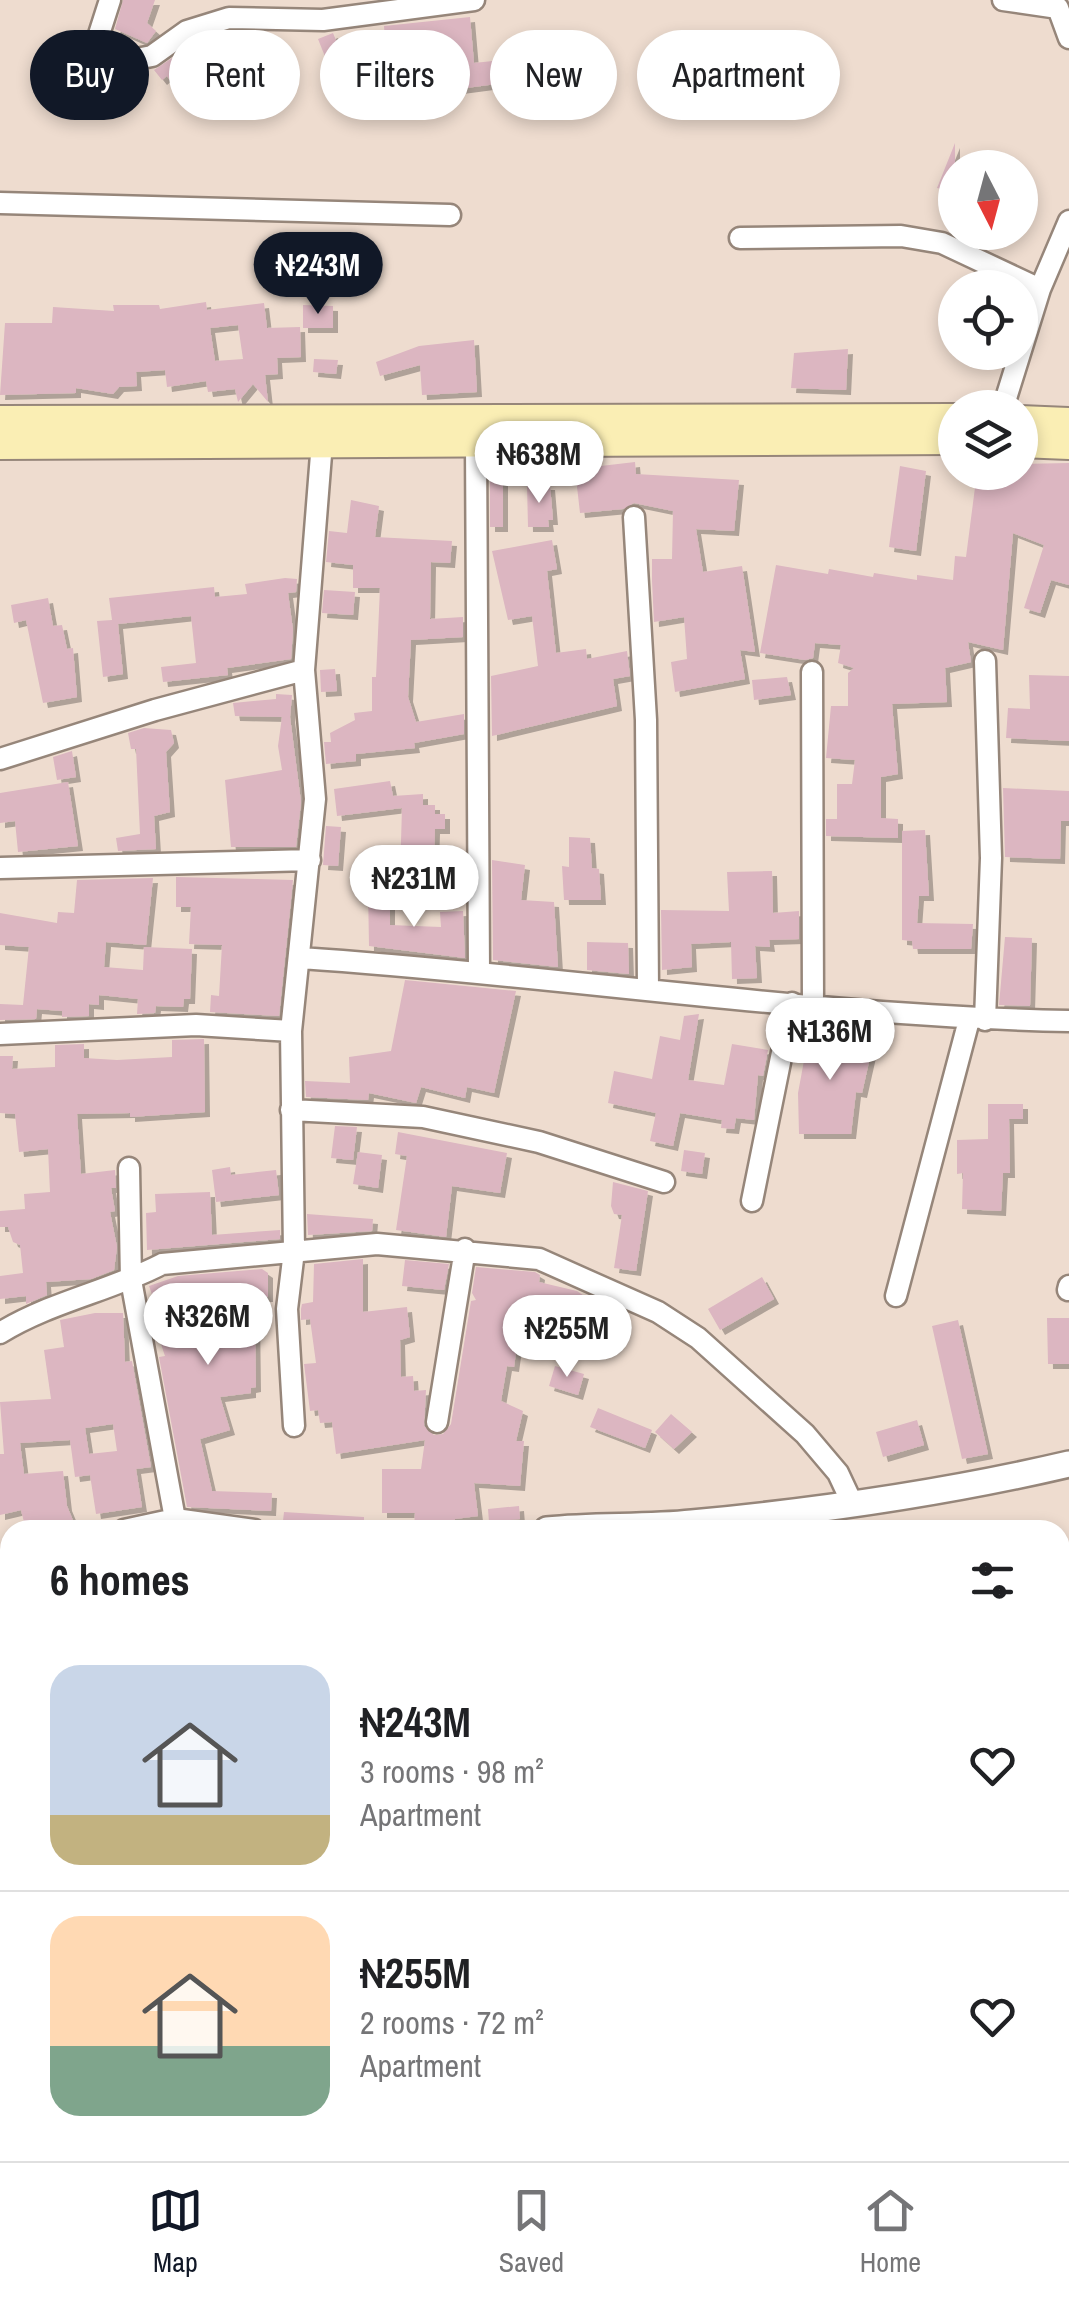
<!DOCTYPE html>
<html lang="en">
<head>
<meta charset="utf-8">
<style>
	:root { --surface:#fff; --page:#f2f2f2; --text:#202124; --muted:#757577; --line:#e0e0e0; --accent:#111827 }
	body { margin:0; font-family:"Archivo Narrow",sans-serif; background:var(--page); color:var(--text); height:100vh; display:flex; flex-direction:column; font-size:38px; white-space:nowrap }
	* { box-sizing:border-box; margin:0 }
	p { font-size:32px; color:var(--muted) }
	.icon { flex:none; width:55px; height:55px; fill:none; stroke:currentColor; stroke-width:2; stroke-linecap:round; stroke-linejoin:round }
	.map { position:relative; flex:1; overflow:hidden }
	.details { position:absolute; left:0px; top:1520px; width:1070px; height:642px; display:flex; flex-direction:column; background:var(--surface); border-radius:30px 30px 0 0; box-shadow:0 5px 15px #0003 }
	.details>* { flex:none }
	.hud { position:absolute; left:30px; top:30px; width:1010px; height:90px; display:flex; gap:20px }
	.needle { width:65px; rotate:174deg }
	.fabs { position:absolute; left:938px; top:150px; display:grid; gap:20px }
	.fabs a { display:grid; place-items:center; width:100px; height:100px; border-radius:50%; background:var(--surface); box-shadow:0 5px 15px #0003; font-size:50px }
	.price { position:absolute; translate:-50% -85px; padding:0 22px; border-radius:35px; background:#fff; color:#222; font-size:32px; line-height:65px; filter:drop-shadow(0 2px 5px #0008) }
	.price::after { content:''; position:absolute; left:50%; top:60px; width:30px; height:22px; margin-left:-15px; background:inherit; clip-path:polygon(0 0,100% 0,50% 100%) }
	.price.active { background:var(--accent); color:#fff }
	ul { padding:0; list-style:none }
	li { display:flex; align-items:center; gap:30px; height:250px; padding:0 50px }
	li+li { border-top:2px solid var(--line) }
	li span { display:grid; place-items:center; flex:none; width:280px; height:200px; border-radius:30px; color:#555 }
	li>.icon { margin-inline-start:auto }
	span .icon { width:120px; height:120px; fill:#fffc; stroke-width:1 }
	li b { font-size:42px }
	h2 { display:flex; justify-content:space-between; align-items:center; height:120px; padding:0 50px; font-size:42px }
	.chip { padding:0 35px; border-radius:45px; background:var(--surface); box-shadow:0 5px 15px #0003; font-size:35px; line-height:90px }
	.chip.active { background:var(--accent); color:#fff }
	.menu { display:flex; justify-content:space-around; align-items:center; height:140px; border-top:2px solid var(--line); background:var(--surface); font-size:28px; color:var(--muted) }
	.menu a { display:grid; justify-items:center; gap:5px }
	.menu .active { color:var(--accent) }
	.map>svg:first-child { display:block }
	.building { fill:#dcb6c1; fill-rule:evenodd; filter:url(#shadow) }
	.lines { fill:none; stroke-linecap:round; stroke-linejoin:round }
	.minor-casing { stroke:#96867a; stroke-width:25 }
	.tertiary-casing { stroke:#96867a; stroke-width:30 }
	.secondary-casing { stroke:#96867a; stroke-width:32 }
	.minor { stroke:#fff; stroke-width:20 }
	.tertiary { stroke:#fff; stroke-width:25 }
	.secondary { stroke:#faeeb4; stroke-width:28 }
</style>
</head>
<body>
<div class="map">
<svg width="1069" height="2161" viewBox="0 0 1069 2161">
	<defs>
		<filter id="shadow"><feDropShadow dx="5" dy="5" stdDeviation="0" flood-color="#0004"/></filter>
	</defs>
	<rect width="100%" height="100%" fill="#eedccf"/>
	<path class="building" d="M123 0H155L147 23 156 31 147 43 115 29Z
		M470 17 474 63 502 60 504 83 428 93 424 36 385 39 384 26Z
		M333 33 340 50 356 49 362 64 367 63 374 87 342 99 318 39Z
		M184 50 192 69 173 84 167 76 162 80 154 70Z
		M955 143V192L937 188Z
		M206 302 207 310 264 303 267 328 300 327 301 357 277 358 278 374 265 375 268 402 253 384 238 402 235 389 208 392 206 381 167 387 165 370 136 372 137 386 119 387 113 394 76 388V393L0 395 5 323H52L53 307 114 311 113 305H159L160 309ZM238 325 243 359 215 361 210 328Z
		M303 305 333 306V328H303Z
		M474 340 477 392 422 395 420 365 380 376 376 362 419 346Z
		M848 349 846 390 791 388 794 353Z
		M314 359 338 360 336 374 313 372Z
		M490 461H503V527H490Z
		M635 462 636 474 739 480 734 531 696 529 703 572 742 566 755 652 740 650 745 679 675 692 671 662 687 659 684 617 654 622 652 581V559H672L673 511 634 503 623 509 580 513 575 469Z
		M1069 463V585L1051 580 1040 613 1024 608 1044 545 1013 533 1003 650 968 642 971 662 945 668 947 702 892 704 898 774 881 777V818L898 819V838L826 836V819H837V784H852L855 760 826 758 831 706H848V673L854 668 838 663 841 645 815 643 813 658 805 660 760 653 776 565 828 574 829 569 873 577 874 573 917 580V575L953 580 955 556 966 557 977 472H1020V464Z
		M900 466 926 471 916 551 889 547Z
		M527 485H550L553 520H548L549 527H528Z
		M351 500 379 506 375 537 452 541 450 563 431 562 430 619 463 617V637L411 640 408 697 416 722 464 714V734L414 743 415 748 356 754V761L326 764 324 742H331L330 733 355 720 354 713 372 711V677H376L380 588H353V565L326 562 329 531 347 533Z
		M552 540 557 569 547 571 556 653 586 649 587 659 627 651 630 676 613 679 617 706 492 736 491 676 538 666 532 616 508 620 492 551Z
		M285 578 297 579 296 592 288 593 293 630 291 659 227 668 228 675 163 682 161 667 196 663 191 616 118 624 123 674 103 677 97 621 112 620 109 598 214 587 215 597 247 594 245 584Z
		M324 590 355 592 353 615 322 613Z
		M48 598 53 626 62 625 67 649 73 648 77 697 43 703 26 620 14 623 11 605Z
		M335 669 337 691 321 692 320 670Z
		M1029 675 1069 676V741L1006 738 1008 708 1030 709Z
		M787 677 791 695 754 700 752 680Z
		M276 694 292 695 290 717 301 802 296 847H231L225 780 282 770 278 746 282 717 235 716 233 703 276 699Z
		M144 728 171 730 174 743 166 752 170 812 154 816 156 849 118 851 116 838 140 834 136 749H131L128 733Z
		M72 751 76 777 57 780 53 757Z
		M390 781 393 796 423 794V805H435V814H445V829H435L434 859H463V878L400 874 402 808 337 816 334 789Z
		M68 782 78 846 18 852 15 821 0 823V793Z
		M1003 788 1069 791V821H1061L1060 859 1005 857Z
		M326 826 341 827 338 866 323 865Z
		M925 830 929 896H919L917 923 973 924 971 949H913L912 941 902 940V831Z
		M569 837 590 838 592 868 599 869 601 900H564L562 866 569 867Z
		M492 860 525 865 521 900 554 902 558 967 493 960Z
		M772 871 773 913 799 911V939L769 940 770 947 755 946 757 978 732 979 731 942 691 944 692 967 662 970 661 910 729 911 727 872Z
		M176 877 293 880 279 1016 210 1012 211 995 219 996 222 945 189 944 191 907H176Z
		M153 878 146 945 106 942 104 967 143 970 144 947 192 949 190 999H184L183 1007 156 1006 155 1013 137 1014 138 999 99 995V1005L89 1004V1016L62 1017V1011L37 1009 36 1019 0 1020V1004L23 1005 29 947 0 945V913L57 923 58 912 74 913 77 880Z
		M368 889H390V925L441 927 440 912 463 911 465 958 369 946Z
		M1005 937 1032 938 1030 1006 999 1005Z
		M587 942 628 943 629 974 587 970Z
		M405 980 516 991 494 1093 467 1087 465 1098 421 1087 416 1103 369 1093 368 1100 306 1097 305 1081 350 1083 349 1057 391 1051Z
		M699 1014 688 1080 724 1085 732 1044 768 1050 763 1076 758 1075 754 1120 736 1118 734 1129 721 1128 722 1120 680 1113 673 1146 650 1141 656 1113 608 1103 614 1071 652 1079 660 1036 680 1040 684 1016Z
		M811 1023 839 1029 841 1045 871 1053 862 1093 856 1092 851 1134H799L798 1093Z
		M204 1039 205 1112 130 1117V1113L77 1114 81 1174 115 1170 116 1188H111L115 1211 110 1212 117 1247 114 1270 91 1279 46 1282 47 1295 26 1304V1296L0 1299V1276L23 1273 20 1245 13 1242 8 1227H0V1211L25 1209 24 1194 50 1192 48 1149 19 1152 15 1114 0 1113V1056H13L12 1069 55 1067V1045L84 1044V1058L117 1060 172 1057V1040Z
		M988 1104H1023V1119H1009L1010 1173H1003L1001 1211 962 1209 963 1173 957 1174V1140L988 1139Z
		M335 1126 357 1127 353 1160 331 1158Z
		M398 1132 507 1153 500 1193 452 1186 446 1237 396 1230 407 1156 395 1154Z
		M684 1150 705 1153 702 1174 681 1171Z
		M358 1152 382 1155 378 1188 353 1184Z
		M230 1167 231 1175 276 1170 279 1195 216 1202 212 1170Z
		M613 1182 648 1191 636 1271 614 1268 622 1215 614 1214 611 1206Z
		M210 1192 212 1235 280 1230V1239L147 1250 146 1213 156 1212 155 1194Z
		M307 1214 373 1219 372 1231 308 1235Z
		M363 1259V1312L407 1307 410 1337 400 1340 401 1377 413 1376 414 1391 426 1390 424 1426 434 1435 443 1434 451 1424 471 1301 476 1300 472 1293 476 1267 535 1272 540 1275 539 1282 577 1291 600 1307 591 1333 530 1317 527 1338H518L514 1367 507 1366 501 1401 523 1411 516 1441H524L520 1486 474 1483 478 1516 455 1519 454 1527 414 1526 415 1513H382V1469H421L425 1440 336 1454 332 1422 320 1423 318 1410 310 1411 304 1364 316 1363 310 1319 301 1320V1309L302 1304 313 1302 314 1264Z
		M405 1260 449 1264 444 1290 402 1286Z
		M262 1269 268 1273V1297H263V1312H255L256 1387 251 1388V1393L220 1397 230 1430 200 1439 212 1491 272 1493 271 1511 187 1507 159 1357 165 1356 151 1314 158 1312 149 1286 178 1276Z
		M762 1277 774 1299 720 1330 708 1309Z
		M95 1313H123L125 1362 132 1361 151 1467 136 1469 142 1507 96 1514 90 1475 75 1477 70 1440 20 1443 24 1474 63 1471 67 1506 77 1530H26L21 1510 0 1515V1454H4L0 1402 51 1399 44 1350 64 1347 60 1320ZM113 1424 117 1451 89 1454 85 1428Z
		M1047 1318H1069V1364H1048Z
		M958 1320 988 1454 962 1459 932 1326Z
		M555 1366 584 1374 578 1395 549 1386Z
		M598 1408 652 1430 645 1448 590 1427Z
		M671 1414 692 1432 674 1449 655 1432Z
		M917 1420 924 1445 883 1457 876 1432Z
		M519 1506 520 1519 489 1522 488 1509Z
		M284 1512 364 1517V1530H282Z"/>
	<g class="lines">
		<defs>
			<path id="minor" d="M110 0 93 53 110 64 152 56 187 31 229 18 323 20 474 0
				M1003 0 1058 8 1069 38
				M0 203 450 215
				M740 238 901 236 942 243 1040 289
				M1003 408 1040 289 1069 221
				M476 444 479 970
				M634 517 646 720 648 989
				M985 661 991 858 985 1020
				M812 672 813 1006
				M0 759 155 710 304 670
				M0 868 310 860
				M301 958C557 975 812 1016 1069 1021
				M0 1034 196 1025 291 1031
				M291 1110 423 1117 539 1142 664 1182
				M129 1168 131 1280 175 1519
				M752 1201 792 1003
				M1068 1290 1069 1286
				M896 1296 969 1020
				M0 1333C50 1302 110 1291 162 1264L377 1244 539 1259 658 1312 698 1338 805 1434 838 1473 853 1505
				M437 1422 465 1249
				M294 1426 287 1309 294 1251 291 1031 315 799 304 670 322 442
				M124 1530 175 1519 254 1530
				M0 1568 10 1564
				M1060 1792 1069 1775
				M1060 1950 1069 1956
				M476 2161 477 2152"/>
			<path id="tertiary" d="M547 1530C595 1525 644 1528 692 1523 819 1511 945 1493 1069 1464
				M49 2161 52 2152"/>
			<path id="secondary" d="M0 420 955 418
				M1020 420 1069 422
				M1020 443 1069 445
				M0 445 955 440"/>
		</defs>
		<use href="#minor" class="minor-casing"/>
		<use href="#tertiary" class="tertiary-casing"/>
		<use href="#secondary" class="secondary-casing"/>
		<use href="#minor" class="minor"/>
		<use href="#tertiary" class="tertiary"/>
		<use href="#secondary" class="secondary"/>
	</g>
</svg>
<div class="fabs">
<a><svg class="needle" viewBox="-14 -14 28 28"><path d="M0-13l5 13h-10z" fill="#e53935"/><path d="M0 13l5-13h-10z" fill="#757577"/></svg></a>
<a><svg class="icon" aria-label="locate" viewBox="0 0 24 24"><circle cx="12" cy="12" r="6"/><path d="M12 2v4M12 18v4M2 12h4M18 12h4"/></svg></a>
<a><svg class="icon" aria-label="layers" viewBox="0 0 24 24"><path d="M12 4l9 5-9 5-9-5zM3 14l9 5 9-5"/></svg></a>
</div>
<b class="price active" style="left:318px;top:317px">₦243M</b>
<b class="price" style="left:539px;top:506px">₦638M</b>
<b class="price" style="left:414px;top:930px">₦231M</b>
<b class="price" style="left:830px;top:1083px">₦136M</b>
<b class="price" style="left:208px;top:1368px">₦326M</b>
<b class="price" style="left:567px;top:1380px">₦255M</b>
<div class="hud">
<a class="chip active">Buy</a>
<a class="chip">Rent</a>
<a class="chip">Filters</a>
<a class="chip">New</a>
<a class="chip">Apartment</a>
</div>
<section class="details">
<h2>6 homes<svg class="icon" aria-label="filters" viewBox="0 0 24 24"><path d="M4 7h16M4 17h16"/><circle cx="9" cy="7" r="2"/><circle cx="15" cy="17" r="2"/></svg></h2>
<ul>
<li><span style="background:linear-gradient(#c9d6e8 75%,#c2b280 0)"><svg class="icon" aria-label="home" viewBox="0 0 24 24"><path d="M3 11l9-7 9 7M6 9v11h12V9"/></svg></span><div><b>₦243M</b><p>3 rooms · 98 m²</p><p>Apartment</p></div><svg class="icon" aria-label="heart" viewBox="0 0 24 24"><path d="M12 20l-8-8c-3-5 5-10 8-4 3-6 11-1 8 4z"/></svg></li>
<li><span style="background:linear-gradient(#ffd9b3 65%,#7fa58c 0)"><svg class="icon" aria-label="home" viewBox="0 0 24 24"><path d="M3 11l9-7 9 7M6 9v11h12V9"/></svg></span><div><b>₦255M</b><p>2 rooms · 72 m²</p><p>Apartment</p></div><svg class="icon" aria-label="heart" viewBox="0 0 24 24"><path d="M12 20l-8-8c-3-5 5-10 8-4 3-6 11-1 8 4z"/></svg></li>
</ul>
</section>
</div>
<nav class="menu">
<a class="active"><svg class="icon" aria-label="map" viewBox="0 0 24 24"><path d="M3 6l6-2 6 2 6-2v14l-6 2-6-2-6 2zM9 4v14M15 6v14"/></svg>Map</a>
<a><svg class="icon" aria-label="saved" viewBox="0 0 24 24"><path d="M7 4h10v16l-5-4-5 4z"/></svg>Saved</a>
<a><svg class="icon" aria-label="home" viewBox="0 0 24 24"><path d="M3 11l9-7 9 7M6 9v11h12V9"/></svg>Home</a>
</nav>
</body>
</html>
